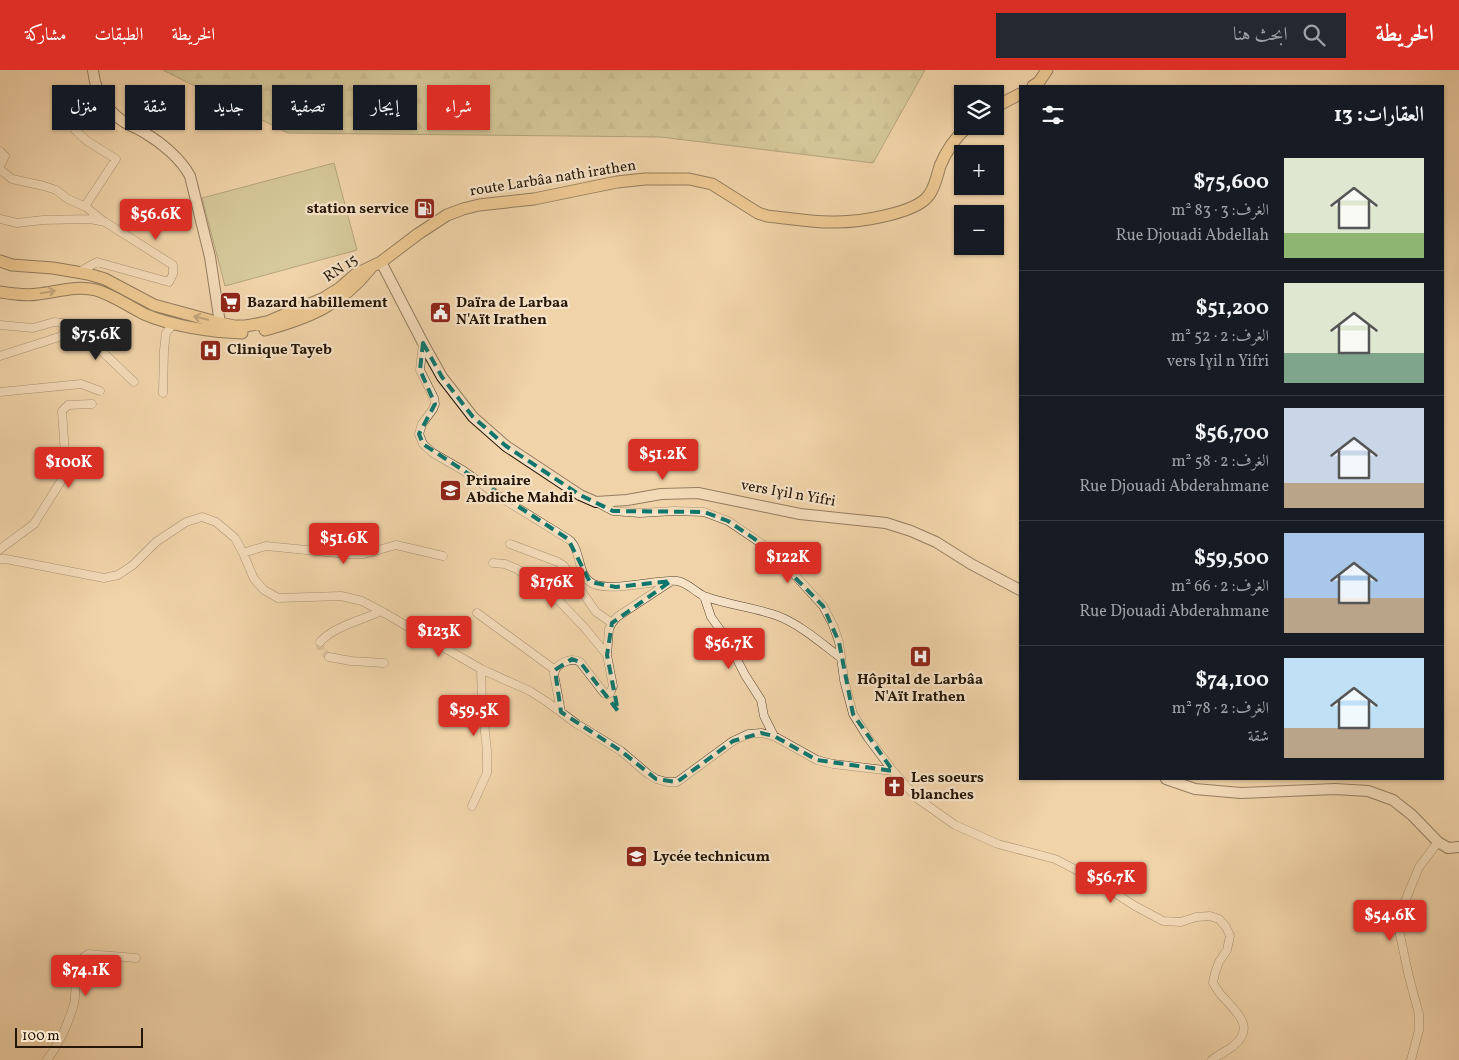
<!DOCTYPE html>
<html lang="ar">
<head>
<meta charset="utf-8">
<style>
	:root { --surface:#171b24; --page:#242831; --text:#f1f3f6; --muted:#9ea1a6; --line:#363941; --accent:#d93025 }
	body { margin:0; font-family:Vollkorn,Amiri,serif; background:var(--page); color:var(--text); direction:rtl; height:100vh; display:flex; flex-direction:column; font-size:19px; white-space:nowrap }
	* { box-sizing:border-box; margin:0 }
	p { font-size:16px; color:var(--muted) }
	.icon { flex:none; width:28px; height:28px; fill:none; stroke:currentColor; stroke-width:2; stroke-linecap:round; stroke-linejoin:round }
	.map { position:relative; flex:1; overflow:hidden; direction:ltr }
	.sheet { position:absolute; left:1019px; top:15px; width:425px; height:695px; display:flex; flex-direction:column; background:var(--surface); border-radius:0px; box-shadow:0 1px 4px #0004; direction:rtl }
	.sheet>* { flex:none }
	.top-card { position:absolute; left:15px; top:15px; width:475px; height:45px; direction:rtl; display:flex; gap:10px }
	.fabs { position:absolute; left:954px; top:15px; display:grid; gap:10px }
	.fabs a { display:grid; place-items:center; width:50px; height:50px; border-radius:0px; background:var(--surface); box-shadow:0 1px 4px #0004; font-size:25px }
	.scale { position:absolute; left:15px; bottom:12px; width:128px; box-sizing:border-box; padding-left:5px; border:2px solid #241607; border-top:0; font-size:14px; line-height:18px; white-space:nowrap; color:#241607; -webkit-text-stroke:4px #f6e2c7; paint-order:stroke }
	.price { position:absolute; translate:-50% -42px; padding:0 11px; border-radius:5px; background:var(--accent); color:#fff; font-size:16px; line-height:32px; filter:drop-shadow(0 1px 2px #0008) }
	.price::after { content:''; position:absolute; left:50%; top:30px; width:15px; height:11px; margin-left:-8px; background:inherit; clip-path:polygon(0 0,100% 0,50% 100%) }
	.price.selected { background:#222; color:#fff }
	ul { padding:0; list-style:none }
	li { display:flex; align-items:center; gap:15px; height:125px; padding:0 20px }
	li+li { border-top:1px solid var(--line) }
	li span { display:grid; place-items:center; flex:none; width:140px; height:100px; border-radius:0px; color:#555 }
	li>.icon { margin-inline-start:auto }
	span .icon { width:60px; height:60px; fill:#fffc; stroke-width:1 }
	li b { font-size:21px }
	h2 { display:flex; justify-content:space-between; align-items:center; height:60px; padding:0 20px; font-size:21px }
	.chip { padding:0 18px; border-radius:0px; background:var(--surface); box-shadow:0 1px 4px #0004; font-size:18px; line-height:45px }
	.chip.selected { background:var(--accent); color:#fff }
	header { display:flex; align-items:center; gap:30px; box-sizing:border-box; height:70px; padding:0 25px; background:var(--accent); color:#fff }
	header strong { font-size:24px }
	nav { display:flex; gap:28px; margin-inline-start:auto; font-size:18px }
	.search { width:350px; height:45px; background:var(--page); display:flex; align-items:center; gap:12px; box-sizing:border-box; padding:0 18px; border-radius:0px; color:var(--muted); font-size:19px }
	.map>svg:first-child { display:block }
	.forest { fill:url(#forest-firs); stroke:#6e6a48 }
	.garden { fill:#b7bd8a; stroke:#6e6a48 }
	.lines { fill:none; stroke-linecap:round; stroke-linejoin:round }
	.minor-tunnel { stroke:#c8ad89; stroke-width:8; stroke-dasharray:8 4; stroke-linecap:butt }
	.minor-casing { stroke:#574530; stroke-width:9 }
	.secondary-casing { stroke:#241607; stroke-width:12 }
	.primary-casing { stroke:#241607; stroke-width:13 }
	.minor { stroke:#f6e2c7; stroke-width:8 }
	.secondary { stroke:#f6e2c7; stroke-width:10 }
	.primary { stroke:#e8ba74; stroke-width:11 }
	.oneway { stroke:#86683e }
	.marked { fill:none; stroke:#0f766e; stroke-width:4; stroke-dasharray:10 6; stroke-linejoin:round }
	.labels { text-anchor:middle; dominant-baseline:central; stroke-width:4.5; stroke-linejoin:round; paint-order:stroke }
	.street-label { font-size:15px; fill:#241607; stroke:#f6e2c7 }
	.poi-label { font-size:15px; font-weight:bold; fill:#241607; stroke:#f6e2c7; text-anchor:start }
</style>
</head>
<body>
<header>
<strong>الخريطة</strong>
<div class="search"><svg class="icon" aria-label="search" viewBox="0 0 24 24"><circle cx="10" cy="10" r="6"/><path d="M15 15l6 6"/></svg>ابحث هنا</div>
<nav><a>الخريطة</a><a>الطبقات</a><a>مشاركة</a></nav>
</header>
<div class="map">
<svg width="1459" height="990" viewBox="0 0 1459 990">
	<defs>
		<pattern id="forest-firs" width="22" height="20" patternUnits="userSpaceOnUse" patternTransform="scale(1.25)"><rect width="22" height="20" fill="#b7bd8a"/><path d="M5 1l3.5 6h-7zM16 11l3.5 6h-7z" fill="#9da276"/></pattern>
	</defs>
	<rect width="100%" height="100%" fill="#f1d3a9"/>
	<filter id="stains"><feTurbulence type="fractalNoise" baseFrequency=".004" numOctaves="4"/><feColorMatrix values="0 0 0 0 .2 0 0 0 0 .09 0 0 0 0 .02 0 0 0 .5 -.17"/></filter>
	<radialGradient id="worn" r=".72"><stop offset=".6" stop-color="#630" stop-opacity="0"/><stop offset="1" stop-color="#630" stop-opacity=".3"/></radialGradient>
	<path class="forest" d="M163 0H925L873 93 661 67 288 63Z"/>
	<path class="garden" d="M334 93 357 180 225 216 202 128Z"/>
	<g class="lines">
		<path class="minor-tunnel" d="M320 572 321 580 329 587"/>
		<defs>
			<path id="minor" d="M68 47 75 60 87 71 116 89 87 133 86 137
				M0 81 5 86 0 96
				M0 99 12 109 44 116 56 120 68 129 86 137 103 151
				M0 149 17 153 43 150 90 149 105 152 173 195V204L169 212 97 192 79 202
				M0 255 33 258 54 252 63 253 66 257 62 266 0 286
				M65 261 88 268 134 312
				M423 273 420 300 434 328 435 334 433 339 422 354 419 364 423 374 433 383 464 401 500 427 568 469C570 470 572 472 573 474 580 484 579 504 590 512 606 524 657 509 677 511 687 512 695 522 704 526 727 535 754 537 778 546 801 555 821 573 841 588
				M0 322 81 314 100 321
				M163 323 164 280 166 263 174 253
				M596 432 613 441 640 443 674 441 704 442 728 451 762 474 792 502 823 536 833 555 839 572 844 610 853 644 868 668 893 701 918 729 955 755 998 774 1055 789 1090 807 1135 836 1163 851 1181 852 1196 847 1210 846 1219 849 1226 857 1230 866 1227 880 1219 892 1215 903 1213 913C1217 919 1220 925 1225 929 1240 946 1255 959 1232 977 1225 982 1218 985 1212 990
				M510 474 558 492 564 496 596 542 612 553
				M0 479 34 454 61 411 66 399 62 341 68 335 92 334
				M243 483 266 476 347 484H364L396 475 443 486
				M0 489H6L104 508 118 505 133 495 156 472 186 452 202 447 216 452 235 468 243 483 254 509 264 520 278 528 341 526 362 531 381 541 481 599 530 621 547 632 577 654 621 681 648 704 656 709 667 712H677L733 671 748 664 761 663 774 666 817 690 833 694 893 701
				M493 493 505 494 517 499 558 530 584 557 607 585
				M704 526 711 547 726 568 745 605 761 630 764 646 774 666
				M477 543 555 600
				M320 572C336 555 361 551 381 541
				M329 587 351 591 384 593
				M561 642 554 604C556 593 571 587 580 592L604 623 608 624 610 623 613 616 607 585 609 559 612 553 617 547 670 512
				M472 736 487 703V681L482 634 481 599
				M47 990C59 974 68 954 74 934 77 920 73 891 88 884L136 888
				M1411 990 1419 960V944L1409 907 1397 851 1419 797 1438 772"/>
			<path id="secondary" d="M93 0C95 21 106 40 124 52 131 56 139 59 145 63 162 73 181 89 190 106L210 187 221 260
				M381 192 423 273 442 307 473 347 506 376 580 425 596 432 627 430 661 424 698 423 800 444 886 453 911 461 936 472 971 494 1020 520
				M1166 709 1195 719 1241 723 1335 719 1368 721 1393 730 1412 745 1438 772 1448 778 1459 777"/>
			<path id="primary" d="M1033 16 1039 12 1047 0
				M995 37 1020 24
				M0 191 12 195 53 198 88 204 105 209 154 235 220 253 234 256H246L267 252 324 228 340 218 356 204 381 192 418 164 447 145 463 139 479 135 534 129 617 112 645 109H689L712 114 758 143 767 146C789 148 814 153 836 152 858 152 916 144 929 125 935 117 937 106 940 96 946 81 956 67 968 56
				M0 222C13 224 26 226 38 224 57 222 76 215 96 220 113 225 128 236 144 244 171 256 212 262 242 263
				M265 260C309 248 341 235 370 199"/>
		</defs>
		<use href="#minor" class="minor-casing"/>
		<use href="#secondary" class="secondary-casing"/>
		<use href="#primary" class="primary-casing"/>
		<use href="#minor" class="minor"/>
		<use href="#secondary" class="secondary"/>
		<use href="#primary" class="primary"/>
	</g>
	<defs><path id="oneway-shaft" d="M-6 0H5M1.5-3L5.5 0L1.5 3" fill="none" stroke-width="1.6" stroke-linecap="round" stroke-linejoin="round" transform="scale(1.25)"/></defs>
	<g class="oneway">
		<use href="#oneway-shaft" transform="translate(48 222) rotate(-10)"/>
		<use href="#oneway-shaft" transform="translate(201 248) rotate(-166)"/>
	</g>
	<path d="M0 0H1459V990H0ZM423 273 442 307 473 347 506 376 580 425 613 441 704 442 728 451 762 474 823 536 839 572 853 644 893 701 817 690 774 666 761 663 733 671 677 712 656 709 621 681 561 642 555 600 572 589 580 592 618 641 607 585 612 553 671 511 616 517 590 512 568 469 423 374 419 364 435 334 420 300Z" fill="#f1d3a9" fill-opacity=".55" fill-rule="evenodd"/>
	<path class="marked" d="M423 273 442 307 473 347 506 376 580 425 613 441 704 442 728 451 762 474 823 536 839 572 853 644 893 701 817 690 774 666 761 663 733 671 677 712 656 709 621 681 561 642 555 600 572 589 580 592 618 641 607 585 612 553 671 511 616 517 590 512 568 469 423 374 419 364 435 334 420 300Z"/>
	<defs>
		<symbol id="fuel-square" viewBox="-11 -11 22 22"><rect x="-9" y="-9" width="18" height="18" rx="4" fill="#8f2418" stroke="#f6e2c7"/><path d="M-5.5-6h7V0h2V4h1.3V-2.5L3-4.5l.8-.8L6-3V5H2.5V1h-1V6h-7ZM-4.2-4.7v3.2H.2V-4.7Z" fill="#fff"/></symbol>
		<symbol id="supermarket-square" viewBox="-11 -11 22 22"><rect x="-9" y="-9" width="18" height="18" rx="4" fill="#8f2418" stroke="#f6e2c7"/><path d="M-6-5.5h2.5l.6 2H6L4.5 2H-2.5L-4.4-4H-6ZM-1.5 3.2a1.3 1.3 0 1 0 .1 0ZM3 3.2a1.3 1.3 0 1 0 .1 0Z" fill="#fff"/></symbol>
		<symbol id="civic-square" viewBox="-11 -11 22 22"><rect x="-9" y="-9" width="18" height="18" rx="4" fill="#8f2418" stroke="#f6e2c7"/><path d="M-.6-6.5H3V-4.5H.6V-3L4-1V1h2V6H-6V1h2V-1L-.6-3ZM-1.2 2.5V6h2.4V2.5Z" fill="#fff"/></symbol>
		<symbol id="hospital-square" viewBox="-11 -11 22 22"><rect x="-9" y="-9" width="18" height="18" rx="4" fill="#8f2418" stroke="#f6e2c7"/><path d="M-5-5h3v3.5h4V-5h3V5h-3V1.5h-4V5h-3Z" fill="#fff"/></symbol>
		<symbol id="school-square" viewBox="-11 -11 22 22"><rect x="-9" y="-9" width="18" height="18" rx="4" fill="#8f2418" stroke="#f6e2c7"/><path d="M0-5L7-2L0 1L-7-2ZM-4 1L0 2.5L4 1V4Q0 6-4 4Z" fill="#fff"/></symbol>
		<symbol id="church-square" viewBox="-11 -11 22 22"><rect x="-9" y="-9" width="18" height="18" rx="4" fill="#8f2418" stroke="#f6e2c7"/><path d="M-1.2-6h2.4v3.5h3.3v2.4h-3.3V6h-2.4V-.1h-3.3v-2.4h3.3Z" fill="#fff"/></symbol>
	</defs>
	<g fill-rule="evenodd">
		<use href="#fuel-square" x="412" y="126" width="25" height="25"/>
		<use href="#supermarket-square" x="218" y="220" width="25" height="25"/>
		<use href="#civic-square" x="428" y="230" width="25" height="25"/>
		<use href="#hospital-square" x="198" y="268" width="25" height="25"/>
		<use href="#school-square" x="438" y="408" width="25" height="25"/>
		<use href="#hospital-square" x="908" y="574" width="25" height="25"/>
		<use href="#church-square" x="882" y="704" width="25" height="25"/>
		<use href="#school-square" x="624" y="774" width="25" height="25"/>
	</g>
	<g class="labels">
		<g class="street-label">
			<text transform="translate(553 109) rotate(-9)">route Larbâa nath irathen</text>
			<text transform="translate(341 199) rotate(-34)">RN 15</text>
			<text transform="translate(788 424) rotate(10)">vers Iγil n Yifri</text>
		</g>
		<g class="poi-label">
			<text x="409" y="139" text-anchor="end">station service</text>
			<text x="247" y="233">Bazard habillement</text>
			<text x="456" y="233">Daïra de Larbaa<tspan x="456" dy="17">N'Aït Irathen</tspan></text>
			<text x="227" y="280">Clinique Tayeb</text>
			<text x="466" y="411">Primaire<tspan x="466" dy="17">Abdiche Mahdi</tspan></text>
			<text x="920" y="610" text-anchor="middle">Hôpital de Larbâa<tspan x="920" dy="17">N'Aït Irathen</tspan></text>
			<text x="911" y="708">Les soeurs<tspan x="911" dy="17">blanches</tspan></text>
			<text x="653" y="787">Lycée technicum</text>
		</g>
	</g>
	<rect width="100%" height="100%" filter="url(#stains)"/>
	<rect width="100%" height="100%" fill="url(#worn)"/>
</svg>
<div class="fabs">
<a><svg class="icon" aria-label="layers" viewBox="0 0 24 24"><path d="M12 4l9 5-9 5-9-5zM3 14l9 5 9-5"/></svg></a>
<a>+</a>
<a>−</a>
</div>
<div class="scale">100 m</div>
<b class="price" style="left:156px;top:171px">$56.6K</b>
<b class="price selected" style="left:96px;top:291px">$75.6K</b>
<b class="price" style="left:663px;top:411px">$51.2K</b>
<b class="price" style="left:69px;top:419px">$100K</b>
<b class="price" style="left:344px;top:495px">$51.6K</b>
<b class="price" style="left:788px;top:514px">$122K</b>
<b class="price" style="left:552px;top:539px">$176K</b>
<b class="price" style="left:439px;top:588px">$123K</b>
<b class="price" style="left:729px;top:600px">$56.7K</b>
<b class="price" style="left:474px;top:667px">$59.5K</b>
<b class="price" style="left:1111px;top:834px">$56.7K</b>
<b class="price" style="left:1390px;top:872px">$54.6K</b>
<b class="price" style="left:86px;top:927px">$74.1K</b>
<div class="top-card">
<a class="chip selected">شراء</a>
<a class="chip">إيجار</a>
<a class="chip">تصفية</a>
<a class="chip">جديد</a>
<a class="chip">شقة</a>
<a class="chip">منزل</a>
</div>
<section class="sheet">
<h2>العقارات: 13<svg class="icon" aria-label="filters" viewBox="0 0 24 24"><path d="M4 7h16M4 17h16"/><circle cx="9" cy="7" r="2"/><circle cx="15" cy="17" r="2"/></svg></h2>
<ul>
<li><span style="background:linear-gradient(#dfe7d0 75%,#8fb573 0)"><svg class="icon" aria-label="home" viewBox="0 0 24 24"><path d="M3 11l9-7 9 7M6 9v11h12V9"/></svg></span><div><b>$75,600</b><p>الغرف: 3 · 83 m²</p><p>Rue Djouadi Abdellah</p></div></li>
<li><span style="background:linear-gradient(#dfe7d0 70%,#7fa58c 0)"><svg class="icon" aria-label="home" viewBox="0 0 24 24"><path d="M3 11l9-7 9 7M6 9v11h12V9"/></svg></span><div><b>$51,200</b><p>الغرف: 2 · 52 m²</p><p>vers Iγil n Yifri</p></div></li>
<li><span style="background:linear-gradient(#c9d6e8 75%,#b9a48a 0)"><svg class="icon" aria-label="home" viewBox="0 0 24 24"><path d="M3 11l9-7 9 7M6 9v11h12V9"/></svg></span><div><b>$56,700</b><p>الغرف: 2 · 58 m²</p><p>Rue Djouadi Abderahmane</p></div></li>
<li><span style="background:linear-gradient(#a9c7e8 65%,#b9a48a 0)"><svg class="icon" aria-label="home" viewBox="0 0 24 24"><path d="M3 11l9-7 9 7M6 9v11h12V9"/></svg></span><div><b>$59,500</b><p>الغرف: 2 · 66 m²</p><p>Rue Djouadi Abderahmane</p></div></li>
<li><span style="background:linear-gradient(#bfe0f5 70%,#b9a48a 0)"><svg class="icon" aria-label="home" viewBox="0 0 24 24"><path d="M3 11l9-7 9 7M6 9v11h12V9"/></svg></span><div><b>$74,100</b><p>الغرف: 2 · 78 m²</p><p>شقة</p></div></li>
</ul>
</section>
</div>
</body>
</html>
